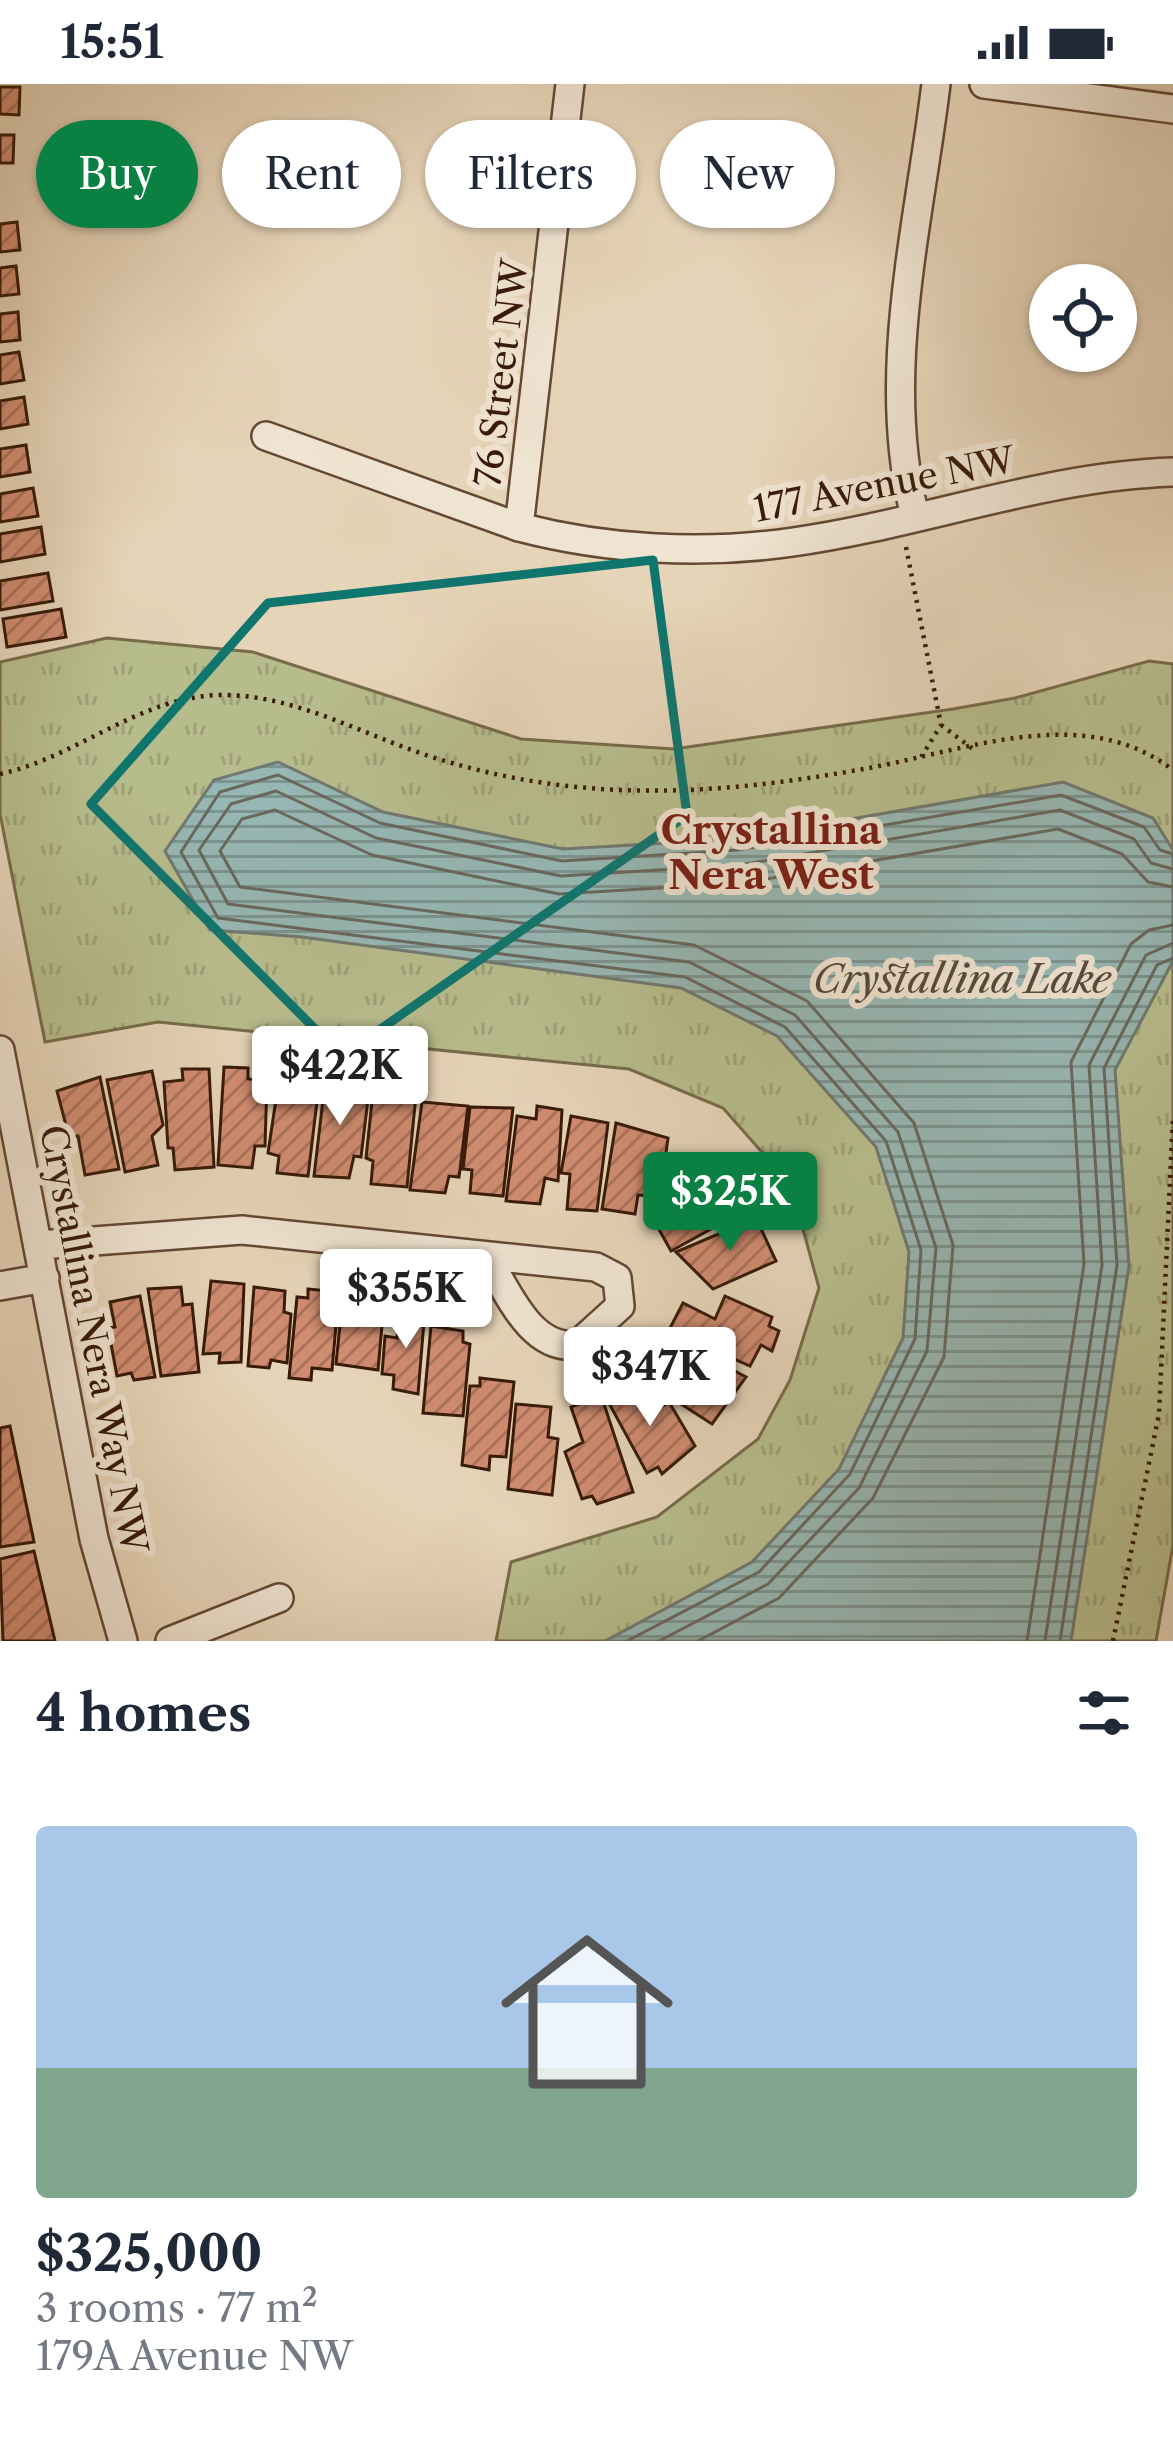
<!DOCTYPE html>
<html lang="en">
<head>
<meta charset="utf-8">
<style>
	:root { --surface:#fff; --page:#f6f6f7; --text:#1f2937; --muted:#747a83; --accent:#0b8043 }
	body { margin:0; font-family:"Libre Caslon Text",serif; background:var(--page); color:var(--text); height:100vh; display:flex; flex-direction:column; font-size:45px; white-space:nowrap }
	* { box-sizing:border-box; margin:0 }
	p { font-size:39px; color:var(--muted) }
	.icon { flex:none; width:66px; height:66px; fill:none; stroke:currentColor; stroke-width:2; stroke-linecap:round; stroke-linejoin:round }
	.map { position:relative; height:1557px; overflow:hidden }
	.details { display:flex; flex-direction:column; background:var(--surface); flex:1 }
	.details>* { flex:none }
	.guide { position:absolute; left:36px; top:36px; width:1101px; height:108px; display:flex; gap:24px }
	.tools { position:absolute; left:1029px; top:180px; display:grid; gap:24px }
	.tools a { display:grid; place-items:center; width:108px; height:108px; border-radius:50%; background:var(--surface); box-shadow:0 3px 9px #0004; font-size:60px }
	.price { position:absolute; translate:-50% -102px; padding:0 27px; border-radius:12px; background:#fff; color:#222; font-size:39px; line-height:78px; filter:drop-shadow(0 3px 6px #0008) }
	.price::after { content:''; position:absolute; left:50%; top:72px; width:36px; height:27px; margin-left:-18px; background:inherit; clip-path:polygon(0 0,100% 0,50% 100%) }
	.price.active { background:var(--accent); color:#fff }
	ul { padding:0; list-style:none }
	li { display:grid; align-content:center; gap:24px; height:636px; padding:0 36px }
	li span { display:grid; place-items:center; height:372px; border-radius:12px; color:#555 }
	li>.icon { margin-inline-start:auto }
	span .icon { width:216px; height:216px; fill:#fffc; stroke-width:1 }
	li b { font-size:51px }
	h2 { display:flex; justify-content:space-between; align-items:center; height:144px; padding:0 36px; font-size:51px }
	.chip { padding:0 42px; border-radius:54px; background:var(--surface); box-shadow:0 3px 9px #0004; font-size:42px; line-height:108px }
	.chip.active { background:var(--accent); color:#fff }
	.status { display:flex; justify-content:space-between; align-items:center; height:84px; padding:0 60px; background:var(--surface); direction:ltr }
	.status svg { height:33px; fill:currentColor }
	.map>svg:first-child { display:block }
	.park { fill:url(#park-tufts); stroke:#786b4a; stroke-width:3 }
	.water { fill:url(#water-rules); stroke:#71786f; stroke-width:3 }
	.lines { fill:none; stroke-linecap:round; stroke-linejoin:round }
	.shore { stroke:#68685e; stroke-width:3 }
	.building { fill:url(#building-hatch); stroke:#381a07; stroke-width:3 }
	.minor-casing { stroke:#644833; stroke-width:32 }
	.path { stroke:#381a07; stroke-width:4.5; stroke-dasharray:3 6; stroke-linecap:butt }
	.minor { stroke:#efe3d1; stroke-width:27 }
	.marked { fill:none; stroke:#0f766e; stroke-width:9; stroke-linejoin:round }
	.labels { text-anchor:middle; dominant-baseline:central; stroke-width:12; stroke-linejoin:round; paint-order:stroke }
	.street-label { font-size:36px; fill:#381a07; stroke:#efe3d1 }
	.neighbourhood-label { font-size:39px; font-weight:bold; fill:#7a1f14; stroke:#efe3d1 }
	.water-label { font-size:39px; font-style:italic; fill:#54493b; stroke:#efe3d1 }
</style>
</head>
<body>
<div class="status"><b>15:51</b><svg viewBox="0 0 49 12"><path d="M0 12V9h3v3zM5 12V6h3v6zM10 12V3h3v9zM15 12V0h3v12zM26 1h20v11H26zM47 4h2v5h-2z"/></svg></div>
<div class="map">
<svg width="1173" height="1557" viewBox="0 0 1173 1557">
	<defs>
		<pattern id="park-tufts" width="24" height="20" patternUnits="userSpaceOnUse" patternTransform="scale(3)"><rect width="24" height="20" fill="#b7bc8d"/><path d="M3 7l-1-3M5 7V3M7 7l1-3M15 17l-1-3M17 17v-4M19 17l1-3" fill="none" stroke="#9ea178"/></pattern>
		<pattern id="water-rules" width="6" height="5" patternUnits="userSpaceOnUse" patternTransform="scale(3)"><rect width="6" height="5" fill="#97b7b4"/><path d="M0 2.5h6" fill="none" stroke="#7c9490"/></pattern>
		<pattern id="building-hatch" width="6" height="6" patternUnits="userSpaceOnUse" patternTransform="scale(3)"><rect width="6" height="6" fill="#d08c71"/><path d="M-1 1l2-2M0 6l6-6M5 7l2-2" fill="none" stroke="#aa725b"/></pattern>
	</defs>
	<rect width="100%" height="100%" fill="#e6d4b8"/>
	<filter id="stains"><feTurbulence type="fractalNoise" baseFrequency=".00167" numOctaves="4"/><feColorMatrix values="0 0 0 0 .2 0 0 0 0 .09 0 0 0 0 .02 0 0 0 .5 -.17"/></filter>
	<radialGradient id="worn" r=".72"><stop offset=".6" stop-color="#630" stop-opacity="0"/><stop offset="1" stop-color="#630" stop-opacity=".3"/></radialGradient>
	<path class="park" d="M107 554 253 568 521 655 674 665 953 625 1015 614 1149 577 1173 580V1461L1156 1557H496L511 1478 657 1433 758 1355 790 1296 819 1204 791 1101 723 1024 629 985 158 938 45 958 0 730V578Z"/>
	<path class="water" d="M278 678 383 728 563 765 737 755 1063 698 1153 734 1173 766V877L1115 986 1129 1182 1071 1557H605L752 1478 839 1385 903 1254 909 1168 876 1063 777 952 681 904 302 853 210 846 165 767 214 696Z"/>
	<g class="lines">
		<path class="shore" d="M627 1557 759 1488 850 1390 915 1255 921 1166 886 1057 785 943 685 893 218 834 181 768 220 708 278 691 380 739 562 777 738 766 1061 711 1144 743 1160 766 1173 770
			M659 1557 768 1500 859 1404 927 1267 936 1164 898 1048 795 931 689 878 228 820 199 766 231 720 276 707 376 754 561 792 740 781 1060 726 1134 755 1151 779 1173 785
			M698 1557 779 1514 873 1414 944 1273 953 1161 914 1039 807 917 694 861 240 803 220 767 242 735 275 726 372 771 559 810 743 799 1058 745 1122 770 1148 798 1173 803
			M1027 1557 1084 1180 1071 978 1131 860 1149 846 1173 841
			M1045 1557 1102 1181 1089 981 1146 871 1173 859
			M1060 1557 1117 1181 1104 984 1157 881 1173 874"/>
	</g>
	<path class="building" d="M0 3H20L19 31 0 30Z
		M0 51H14L13 79H0Z
		M17 138 20 166 0 168V140Z
		M16 182 19 210 0 212V184Z
		M18 228 20 256 0 258V230Z
		M19 268 24 296 0 300V271Z
		M24 313 28 340 0 345V317Z
		M26 361 30 388 0 393V365Z
		M33 404 38 432 0 438V410Z
		M41 443 45 470 0 478V450Z
		M48 489 53 517 0 526V497Z
		M61 525 66 553 7 563 3 535Z
		M224 983 248 984V995L267 997 265 1062H255L252 1084 218 1081Z
		M182 985H209L214 1083 175 1086 173 1064H168L164 998 183 996Z
		M152 987 163 1041 152 1052 158 1081 125 1088 107 996Z
		M326 990 350 996V1007H369L361 1073 354 1072 349 1094 314 1092Z
		M100 993 119 1085 85 1091 78 1052 69 1053 57 1007Z
		M278 1002 318 1009 308 1092 277 1089 279 1072 268 1069Z
		M373 1008 416 1011 407 1103 371 1100 373 1077 366 1074Z
		M422 1018 468 1022 459 1093 449 1092 445 1109 410 1106Z
		M537 1022 562 1026 558 1097 545 1094 540 1120 506 1117 517 1032 536 1035Z
		M470 1023 513 1024 503 1112 470 1109 472 1086 463 1085Z
		M571 1032 608 1039 597 1127 567 1125 570 1090 561 1089Z
		M616 1039 668 1054 660 1112 638 1111 635 1130 602 1125Z
		M728 1075 747 1113 742 1128 671 1167 657 1142 682 1130 669 1107Z
		M756 1134 776 1177 713 1205 676 1168Z
		M211 1197 244 1200 241 1278 219 1279 220 1269 203 1270Z
		M181 1203 183 1221 192 1220 199 1288 161 1292 148 1205Z
		M254 1203 285 1207 284 1228 291 1230 287 1279 271 1276 269 1284 248 1282Z
		M308 1205 339 1208 332 1286 312 1284 311 1296 289 1294 297 1213 308 1214Z
		M343 1211 372 1216 371 1240 382 1241 378 1286 336 1280Z
		M140 1212 155 1293 134 1296 131 1289 117 1292 108 1244 115 1243 110 1218Z
		M725 1212 772 1233 769 1242 779 1247 772 1267 761 1261 750 1282 669 1246 683 1219 715 1235Z
		M400 1222 425 1225 418 1310 393 1305 394 1291 382 1290 385 1252 397 1254Z
		M431 1242 463 1247V1258L470 1260 463 1332 423 1329Z
		M690 1263 746 1293 712 1340 667 1311Z
		M480 1294 514 1298 506 1373 490 1372 489 1386 462 1381 470 1302H480Z
		M633 1298 653 1328 669 1318 695 1362 662 1390 658 1383 647 1389 605 1312Z
		M601 1311 633 1408 597 1420 592 1412 582 1415 565 1368 583 1358 571 1323Z
		M516 1320 551 1323 548 1353 558 1355 552 1411 508 1405Z
		M10 1342 34 1458 0 1463V1344Z
		M34 1467 55 1557H3L0 1475Z"/>
	<g class="lines">
		<defs>
			<path id="minor" d="M984 0 1173 25
				M266 352 519 443C607 466 703 471 793 458 921 440 1044 392 1173 388
				M915 432C879 292 919 141 936 0
				M519 443 570 0
				M0 966 94 1455 123 1557
				M40 1161 242 1146 596 1183 617 1194 620 1222 577 1261C530 1267 507 1206 486 1172
				M0 1202 45 1194
				M170 1557 279 1514"/>
		</defs>
		<use href="#minor" class="minor-casing"/>
		<path class="path" d="M906 463 941 641 920 675
			M941 641 973 665
			M0 690C78 673 138 613 220 611 299 610 371 656 445 677 586 719 716 711 858 686 960 669 1082 616 1173 686
			M1113 1557 1159 1330 1173 1033"/>
		<use href="#minor" class="minor"/>
	</g>
	<path class="marked" d="M653 476 687 731 342 972 91 720 268 519Z"/>
	<g class="labels">
		<g class="street-label">
			<text transform="translate(501 289) rotate(-83)">76 Street NW</text>
			<text transform="translate(884 400) rotate(-11)">177 Avenue NW</text>
			<text transform="translate(94 1255) rotate(79)">Crystallina Nera Way NW</text>
		</g>
		<g class="neighbourhood-label">
			<text x="771" y="746">Crystallina<tspan x="771" dy="45">Nera West</tspan></text>
		</g>
		<g class="water-label">
			<text x="962" y="895">Crystallina Lake</text>
		</g>
	</g>
	<rect width="100%" height="100%" filter="url(#stains)"/>
	<rect width="100%" height="100%" fill="url(#worn)"/>
</svg>
<div class="tools">
<a><svg class="icon" aria-label="locate" viewBox="0 0 24 24"><circle cx="12" cy="12" r="6"/><path d="M12 2v4M12 18v4M2 12h4M18 12h4"/></svg></a>
</div>
<b class="price" style="left:340px;top:1044px">$422K</b>
<b class="price active" style="left:730px;top:1170px">$325K</b>
<b class="price" style="left:406px;top:1267px">$355K</b>
<b class="price" style="left:650px;top:1345px">$347K</b>
<div class="guide">
<a class="chip active">Buy</a>
<a class="chip">Rent</a>
<a class="chip">Filters</a>
<a class="chip">New</a>
</div>
</div>
<section class="details">
<h2>4 homes<svg class="icon" aria-label="filters" viewBox="0 0 24 24"><path d="M4 7h16M4 17h16"/><circle cx="9" cy="7" r="2"/><circle cx="15" cy="17" r="2"/></svg></h2>
<ul>
<li><span style="background:linear-gradient(#a9c7e8 65%,#7fa58c 0)"><svg class="icon" aria-label="home" viewBox="0 0 24 24"><path d="M3 11l9-7 9 7M6 9v11h12V9"/></svg></span><div><b>$325,000</b><p>3 rooms · 77 m²</p><p>179A Avenue NW</p></div></li>
</ul>
</section>
</body>
</html>
